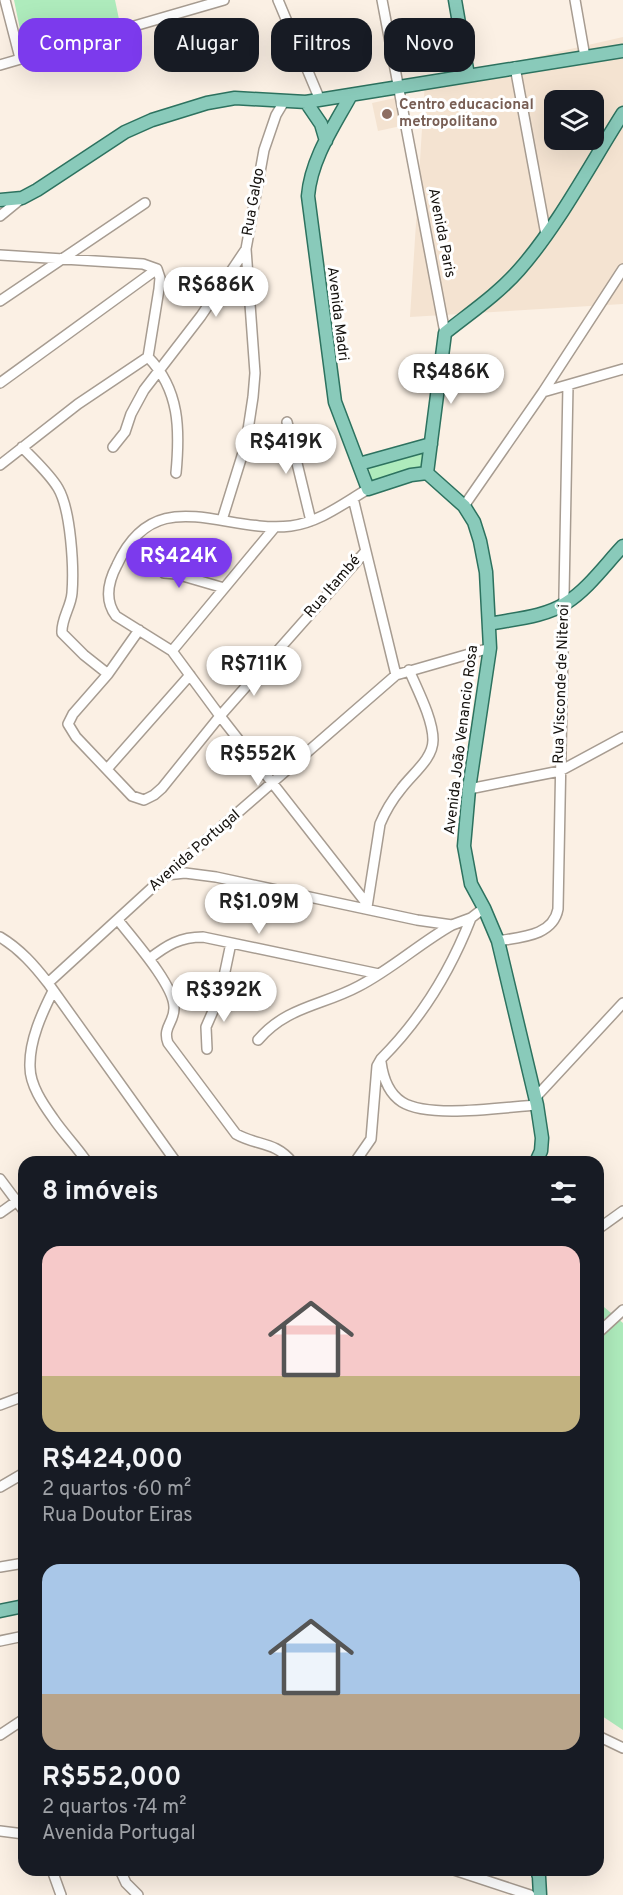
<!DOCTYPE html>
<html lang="pt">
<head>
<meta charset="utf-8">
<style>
	:root { --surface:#171b24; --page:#242831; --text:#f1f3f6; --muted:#9ea1a6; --accent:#7c3aed }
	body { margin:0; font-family:Overpass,sans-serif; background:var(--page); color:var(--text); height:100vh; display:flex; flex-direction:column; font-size:22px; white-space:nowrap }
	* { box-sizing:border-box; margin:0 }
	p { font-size:20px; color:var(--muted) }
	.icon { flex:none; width:33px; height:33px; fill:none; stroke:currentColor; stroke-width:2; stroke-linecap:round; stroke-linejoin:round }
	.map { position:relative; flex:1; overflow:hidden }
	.details { position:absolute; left:18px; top:1156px; width:586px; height:720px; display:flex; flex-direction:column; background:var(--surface); border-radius:18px; box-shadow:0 6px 24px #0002 }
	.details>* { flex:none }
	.guide { position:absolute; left:18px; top:18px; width:588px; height:54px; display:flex; gap:12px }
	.controls { position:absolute; left:544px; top:90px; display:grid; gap:12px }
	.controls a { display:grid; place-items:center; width:60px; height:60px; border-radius:12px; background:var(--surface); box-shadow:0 6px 24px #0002; font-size:30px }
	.price { position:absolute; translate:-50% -51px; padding:0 14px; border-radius:21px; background:#fff; color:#222; font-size:20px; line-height:39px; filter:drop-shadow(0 2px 3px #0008) }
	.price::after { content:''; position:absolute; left:50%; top:36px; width:18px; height:14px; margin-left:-9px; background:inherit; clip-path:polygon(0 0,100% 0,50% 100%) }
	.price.selected { background:var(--accent); color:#fff }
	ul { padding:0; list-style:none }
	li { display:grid; align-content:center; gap:12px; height:318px; padding:0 24px }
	li span { display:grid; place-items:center; height:186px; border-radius:18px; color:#555 }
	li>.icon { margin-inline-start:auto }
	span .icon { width:108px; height:108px; fill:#fffc; stroke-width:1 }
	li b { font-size:26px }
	h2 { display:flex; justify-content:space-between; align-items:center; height:72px; padding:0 24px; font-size:26px }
	.tag { padding:0 21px; border-radius:18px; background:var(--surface); box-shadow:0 6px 24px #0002; font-size:21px; line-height:54px }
	.tag.selected { background:var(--accent); color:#fff }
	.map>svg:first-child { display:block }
	.built { fill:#f4e3d1; fill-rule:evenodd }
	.green { fill:#aeebbc }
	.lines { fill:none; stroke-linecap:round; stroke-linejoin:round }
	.minor-casing { stroke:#a79c91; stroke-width:12 }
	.major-casing { stroke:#2d725f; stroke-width:15 }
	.minor { stroke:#fff; stroke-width:9 }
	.major { stroke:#89caba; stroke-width:12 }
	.education-dot { fill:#8d6e63; stroke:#fff; stroke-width:2 }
	.labels { text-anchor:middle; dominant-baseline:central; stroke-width:6; stroke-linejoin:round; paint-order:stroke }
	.education-label { font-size:15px; font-weight:bold; fill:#785e54; stroke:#fff; text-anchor:start }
	.street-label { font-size:15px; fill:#13100c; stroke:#fff }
</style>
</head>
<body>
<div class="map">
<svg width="623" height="1895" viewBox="0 0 623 1895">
	<rect width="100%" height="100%" fill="#fbf0e4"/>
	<path class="built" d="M623 37V304L410 317 425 82ZM555 100H594V140H555Z
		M395 98 401 126 378 131 372 103Z"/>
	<path class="green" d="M14 0H115L120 24 23 44Z
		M426 450 423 471 372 481 368 465Z
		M598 1302 623 1323V1730L599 1714Z"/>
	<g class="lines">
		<defs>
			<path id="minor" d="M5 0 20 58
				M278 0 320 100
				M382 0 445 333
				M575 0 585 57
				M0 65 224 0
				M515 67 546 235
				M0 216 22 198
				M0 255 143 264 157 269 160 278 159 289 148 357
				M0 301 145 203
				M148 357C180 390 180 430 176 473
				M441 367 491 369
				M0 383 157 269
				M543 392 623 369
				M287 422 311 521
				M22 447C34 460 49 473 58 488 71 510 74 568 72 593 71 607 61 619 62 633L84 655 108 674
				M113 447 125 432 131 414 144 390 201 316 246 249
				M0 465 78 404 148 357
				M353 498 396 675
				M464 506 543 392 623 269
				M222 520 246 443 253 397 255 373 246 249 264 150 276 115 285 100
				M164 573 176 574 224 588
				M139 630 108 674 73 714 68 724 76 737 132 796 144 800 154 795 162 788 220 716 365 552
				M172 651 275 527
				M107 769 190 675
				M469 789 560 771 623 737
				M166 875 185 873 216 877 417 920 452 925 471 918 484 908
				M367 904 220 716 172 651 116 616C104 600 108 582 117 565 156 480 223 534 291 526 320 522 344 503 368 489
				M367 907 380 824C385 812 392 800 401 789 412 774 433 759 433 740 433 719 417 689 409 670
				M118 920C132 938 174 985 174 1007 175 1022 162 1027 168 1043L236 1134C257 1146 275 1141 292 1162
				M0 937C20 949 34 965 48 983L176 1162
				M498 941C521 937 553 936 558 909L568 385
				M149 959C167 945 180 937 203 937L379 974
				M48 983 166 875 396 675 490 648
				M53 991C42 1013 29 1041 30 1067 30 1085 43 1104 53 1118 63 1133 77 1147 87 1162
				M258 1040C287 1006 322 1006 359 986 392 969 420 943 452 925
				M207 1049 206 1027 220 995 231 943
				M381 1062C383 1077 388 1093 402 1102 429 1119 504 1107 537 1105
				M535 1098 623 1003
				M355 1162 371 1139 377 1066 381 1059C422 1018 450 972 471 918
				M0 1179 24 1211
				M0 1213 24 1196
				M598 1229 623 1211
				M598 1333 623 1310
				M0 1405 24 1396
				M0 1487 24 1473
				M0 1567 24 1563
				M0 1641 24 1636
				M0 1735 24 1719
				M598 1736 623 1748
				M0 1831 24 1834
				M52 1870 61 1895
				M120 1870 126 1883 138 1895
				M454 1870 530 1895"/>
			<path id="major" d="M455 0 468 75
				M351 95C334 126 311 159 308 196L335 402 368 489 411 475 427 473
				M306 102 321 124 326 141
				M0 200 22 198 37 190 125 132 152 120 207 103 235 98 306 102 623 51
				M359 464 431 444
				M427 473 464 506 474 522 480 541 486 572 490 648 469 789 464 846 471 884 484 908 498 941 537 1105 542 1138 541 1151 536 1162
				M427 473 445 333C470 313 498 294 519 270 558 226 591 163 623 113
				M489 624C514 619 545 617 566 603 588 589 605 565 623 546
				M0 1611 24 1606
				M537 1870 539 1877 540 1895"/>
		</defs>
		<use href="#minor" class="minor-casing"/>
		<use href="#major" class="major-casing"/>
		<use href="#minor" class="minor"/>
		<use href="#major" class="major"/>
	</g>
	<circle class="education-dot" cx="387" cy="114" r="6"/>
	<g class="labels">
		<g class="education-label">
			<text x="399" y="105">Centro educacional<tspan x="399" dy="17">metropolitano</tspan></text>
		</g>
		<g class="street-label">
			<text transform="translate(254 202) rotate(-80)">Rua Galgo</text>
			<text transform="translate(441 233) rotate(79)">Avenida Paris</text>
			<text transform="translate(337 314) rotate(83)">Avenida Madri</text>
			<text transform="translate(333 587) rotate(-49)">Rua Itambé</text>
			<text transform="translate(562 684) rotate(-88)">Rua Visconde de Niteroi</text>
			<text transform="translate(462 740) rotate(-83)">Avenida João Venancio Rosa</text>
			<text transform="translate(195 851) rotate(-41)">Avenida Portugal</text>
		</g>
	</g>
</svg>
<div class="controls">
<a><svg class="icon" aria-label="layers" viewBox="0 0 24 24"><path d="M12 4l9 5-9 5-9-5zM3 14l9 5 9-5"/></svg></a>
</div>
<b class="price" style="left:216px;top:318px">R$686K</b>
<b class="price" style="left:451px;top:405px">R$486K</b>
<b class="price" style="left:286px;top:475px">R$419K</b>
<b class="price selected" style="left:179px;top:589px">R$424K</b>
<b class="price" style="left:254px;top:697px">R$711K</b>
<b class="price" style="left:258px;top:787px">R$552K</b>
<b class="price" style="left:259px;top:935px">R$1.09M</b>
<b class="price" style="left:224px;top:1023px">R$392K</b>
<div class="guide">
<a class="tag selected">Comprar</a>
<a class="tag">Alugar</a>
<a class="tag">Filtros</a>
<a class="tag">Novo</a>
</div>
<section class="details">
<h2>8 imóveis<svg class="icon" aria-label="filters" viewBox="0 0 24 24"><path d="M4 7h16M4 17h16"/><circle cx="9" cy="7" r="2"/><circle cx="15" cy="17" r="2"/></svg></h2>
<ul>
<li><span style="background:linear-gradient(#f6c9c9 70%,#c2b280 0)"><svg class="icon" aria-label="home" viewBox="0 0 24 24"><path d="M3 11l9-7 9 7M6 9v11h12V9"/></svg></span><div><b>R$424,000</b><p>2 quartos · 60 m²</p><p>Rua Doutor Eiras</p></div></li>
<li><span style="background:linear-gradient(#a9c7e8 70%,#b9a48a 0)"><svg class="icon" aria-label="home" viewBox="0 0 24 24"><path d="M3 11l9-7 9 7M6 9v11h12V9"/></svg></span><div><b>R$552,000</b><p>2 quartos · 74 m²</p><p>Avenida Portugal</p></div></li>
</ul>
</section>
</div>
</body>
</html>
